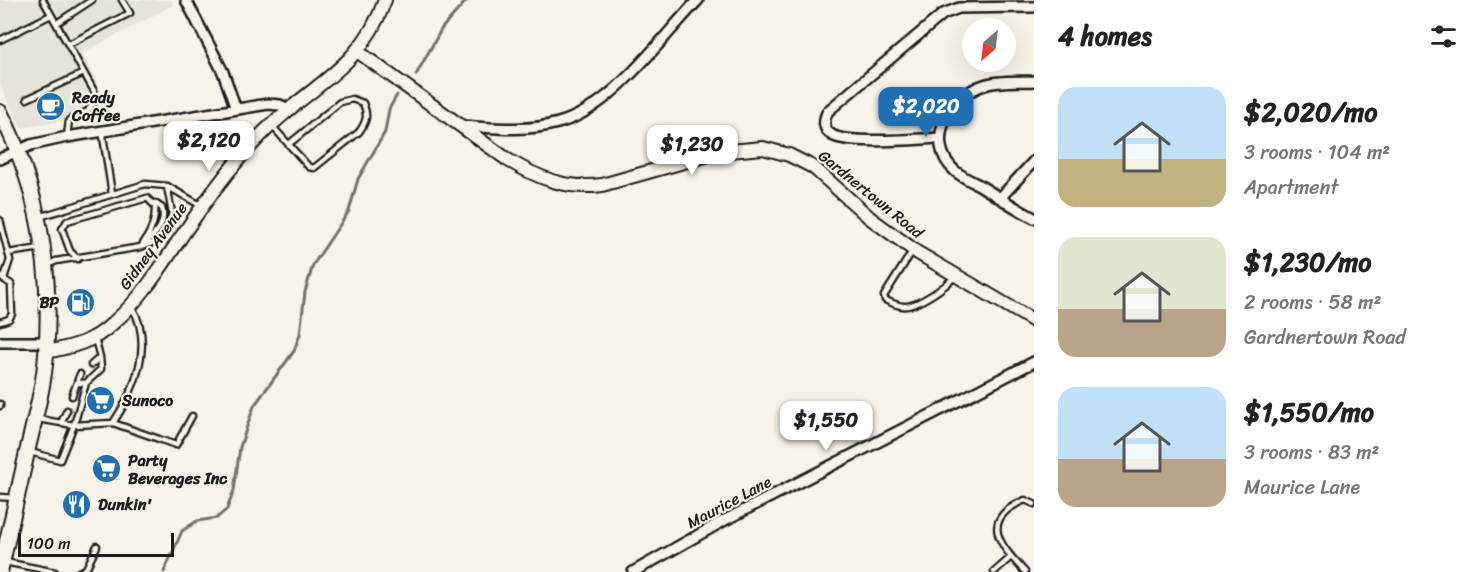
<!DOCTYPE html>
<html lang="en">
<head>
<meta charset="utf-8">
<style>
	:root { --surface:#fff; --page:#f2f2f2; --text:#222; --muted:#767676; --accent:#1f6fb2 }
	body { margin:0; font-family:Sriracha,sans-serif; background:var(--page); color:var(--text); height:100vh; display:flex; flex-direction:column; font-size:22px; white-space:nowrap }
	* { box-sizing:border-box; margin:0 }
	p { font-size:20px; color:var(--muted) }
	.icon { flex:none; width:33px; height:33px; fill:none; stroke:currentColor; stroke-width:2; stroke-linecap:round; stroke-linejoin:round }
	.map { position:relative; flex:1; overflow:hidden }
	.side { display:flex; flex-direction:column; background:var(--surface); width:450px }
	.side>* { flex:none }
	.needle { width:39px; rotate:208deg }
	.fabs { position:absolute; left:962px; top:18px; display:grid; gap:12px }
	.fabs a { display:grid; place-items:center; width:54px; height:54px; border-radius:50%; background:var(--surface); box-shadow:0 6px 24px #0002; font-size:30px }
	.scale { position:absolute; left:18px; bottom:15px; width:156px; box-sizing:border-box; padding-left:6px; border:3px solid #1c1c1c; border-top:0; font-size:16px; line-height:21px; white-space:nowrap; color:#1c1c1c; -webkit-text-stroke:4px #f7f3e8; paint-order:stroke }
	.price { position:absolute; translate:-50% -51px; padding:0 14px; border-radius:12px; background:#fff; color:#222; font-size:20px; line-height:39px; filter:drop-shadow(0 2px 3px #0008) }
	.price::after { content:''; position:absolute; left:50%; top:36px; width:18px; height:14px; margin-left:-9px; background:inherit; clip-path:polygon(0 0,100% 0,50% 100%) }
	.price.current { background:var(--accent); color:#fff }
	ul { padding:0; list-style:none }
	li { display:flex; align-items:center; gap:18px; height:150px; padding:0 24px }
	li span { display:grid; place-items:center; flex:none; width:168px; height:120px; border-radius:18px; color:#555 }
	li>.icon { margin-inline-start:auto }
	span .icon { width:72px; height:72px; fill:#fffc; stroke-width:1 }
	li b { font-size:26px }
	h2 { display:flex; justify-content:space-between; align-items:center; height:72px; padding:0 24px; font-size:26px }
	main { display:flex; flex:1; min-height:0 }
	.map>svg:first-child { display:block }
	.built { fill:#e6e3d9 }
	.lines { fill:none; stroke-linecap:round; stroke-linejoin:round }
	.stream { stroke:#72716c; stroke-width:3 }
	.service-casing { stroke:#1c1c1c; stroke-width:9 }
	.minor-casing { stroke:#1c1c1c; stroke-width:14 }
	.tertiary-casing { stroke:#1c1c1c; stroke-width:16 }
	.secondary-casing { stroke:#1c1c1c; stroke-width:18 }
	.service { stroke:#f7f3e8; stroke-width:4.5 }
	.minor { stroke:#f7f3e8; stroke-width:9 }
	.tertiary { stroke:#f7f3e8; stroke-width:12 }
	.secondary { stroke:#f7f3e8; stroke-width:14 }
	.labels { text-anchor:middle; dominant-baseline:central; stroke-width:4.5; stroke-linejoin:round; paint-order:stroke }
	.poi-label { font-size:16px; font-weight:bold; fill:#1c1c1c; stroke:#f7f3e8; text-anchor:start }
	.street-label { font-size:16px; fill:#1c1c1c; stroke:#f7f3e8 }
</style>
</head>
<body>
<main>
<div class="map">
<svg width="1034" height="572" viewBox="0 0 1034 572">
	<rect width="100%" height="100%" fill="#f7f3e8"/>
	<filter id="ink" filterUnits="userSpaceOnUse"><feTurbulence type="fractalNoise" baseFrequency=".0167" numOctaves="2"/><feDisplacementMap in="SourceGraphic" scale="12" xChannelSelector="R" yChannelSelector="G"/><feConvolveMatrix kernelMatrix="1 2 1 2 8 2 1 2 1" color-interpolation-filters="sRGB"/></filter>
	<g filter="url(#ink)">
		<path class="built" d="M0 0H171L173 5 82 53 111 113 21 128 0 85Z"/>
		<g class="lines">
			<path class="stream" d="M416 75 442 28 467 0
				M164 572 182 531 197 521 217 518 227 509 234 490 240 447 254 406 294 351 300 334 305 292 313 265 349 211 358 179 385 132 389 109 397 95"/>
			<defs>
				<path id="service" d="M43 0 94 91 95 100 88 111 69 120 67 137
					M57 23 92 0
					M0 40 51 15
					M69 44 130 13 122 0
					M27 99 84 73
					M273 127 309 167 314 168 359 132C367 121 368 115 363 103L352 99 340 102 289 144
					M102 130 112 194
					M167 186 200 205
					M39 217 145 184 167 186 172 213 167 230 158 241 141 247 56 261 48 265
					M0 220 10 260 4 278
					M147 241C158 232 166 223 162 208L155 203
					M913 250 884 296 885 300C890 302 897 306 903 306 916 308 947 286 955 276
					M8 253 41 248
					M78 259 70 251 62 229 67 221 147 198 155 206C156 222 150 233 141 247
					M0 277 11 284 12 314 9 319 0 322
					M91 365 100 357 95 339
					M78 383H86L101 369 100 357
					M72 396 80 374
					M0 404V406
					M38 419 74 425 86 383
					M61 423 67 410
					M113 423 176 445 192 416
					M30 452 60 460 74 425 113 423C135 390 154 345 132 307
					M0 497 15 498
					M5 562 55 572
					M79 572 86 569 97 546
					M994 572 1011 557
					M1025 572C1001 546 977 520 1025 500L1034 504"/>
				<path id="minor" d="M186 0 223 72 236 109
					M1034 81C1018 82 999 80 984 85 949 96 923 142 955 171 962 177 971 181 979 185 997 196 1015 208 1034 218
					M462 126C494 128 526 132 558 123 612 109 660 39 698 0
					M939 138C917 139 848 145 832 135 823 130 823 120 828 111L943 14 959 8 1034 7
					M0 159 31 145 67 137 268 104 280 105 289 109
					M1000 198 1034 161
					M0 342H47
					M633 572 725 520 1034 362"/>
				<path id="tertiary" d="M357 51 508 160C538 178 567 190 602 185L719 152 763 148 789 155 813 167 870 218 918 253 1034 321
					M47 352C71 347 94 342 112 324 139 301 158 272 177 243 203 205 229 167 261 135 308 86 361 70 385 0"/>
				<path id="secondary" d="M0 112C38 185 53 272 46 354 44 386 35 417 28 448 19 489 9 531 0 572"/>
			</defs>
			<use href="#service" class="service-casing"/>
			<use href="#minor" class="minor-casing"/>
			<use href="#tertiary" class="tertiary-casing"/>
			<use href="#secondary" class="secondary-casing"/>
			<use href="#service" class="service"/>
			<use href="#minor" class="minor"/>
			<use href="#tertiary" class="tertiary"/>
			<use href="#secondary" class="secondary"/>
		</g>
	</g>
	<defs>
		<symbol id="cafe-disc" viewBox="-11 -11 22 22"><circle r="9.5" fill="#1f6fb2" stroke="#f7f3e8"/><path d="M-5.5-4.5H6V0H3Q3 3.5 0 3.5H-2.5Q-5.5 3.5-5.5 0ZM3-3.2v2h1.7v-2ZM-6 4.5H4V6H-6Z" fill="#fff"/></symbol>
		<symbol id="fuel-disc" viewBox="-11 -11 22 22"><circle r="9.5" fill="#1f6fb2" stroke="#f7f3e8"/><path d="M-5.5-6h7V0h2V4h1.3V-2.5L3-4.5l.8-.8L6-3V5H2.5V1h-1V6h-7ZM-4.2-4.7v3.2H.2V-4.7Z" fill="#fff"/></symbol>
		<symbol id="supermarket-disc" viewBox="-11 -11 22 22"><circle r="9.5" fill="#1f6fb2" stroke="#f7f3e8"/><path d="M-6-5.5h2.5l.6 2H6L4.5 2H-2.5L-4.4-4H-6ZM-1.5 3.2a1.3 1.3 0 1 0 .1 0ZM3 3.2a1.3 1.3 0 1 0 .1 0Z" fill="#fff"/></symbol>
		<symbol id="restaurant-disc" viewBox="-11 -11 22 22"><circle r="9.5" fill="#1f6fb2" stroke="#f7f3e8"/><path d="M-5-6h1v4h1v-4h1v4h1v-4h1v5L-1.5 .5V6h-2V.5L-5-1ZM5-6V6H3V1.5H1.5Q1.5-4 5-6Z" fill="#fff"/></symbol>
	</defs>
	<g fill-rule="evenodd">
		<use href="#cafe-disc" x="34" y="90" width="33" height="33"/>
		<use href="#fuel-disc" x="64" y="286" width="33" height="33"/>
		<use href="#supermarket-disc" x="84" y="384" width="33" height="33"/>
		<use href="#supermarket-disc" x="90" y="452" width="33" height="33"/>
		<use href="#restaurant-disc" x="60" y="488" width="33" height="33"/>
	</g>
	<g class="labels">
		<g class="poi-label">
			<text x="72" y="97">Ready<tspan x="72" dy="18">Coffee</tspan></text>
			<text x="59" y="302" text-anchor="end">BP</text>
			<text x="122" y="400">Sunoco</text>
			<text x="128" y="460">Party<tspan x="128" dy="18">Beverages Inc</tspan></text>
			<text x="98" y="504">Dunkin'</text>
		</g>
		<g class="street-label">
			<text transform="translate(871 194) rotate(39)">Gardnertown Road</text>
			<text transform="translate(153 246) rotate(-54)">Gidney Avenue</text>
			<text transform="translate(729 502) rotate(-28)">Maurice Lane</text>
		</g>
	</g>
</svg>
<div class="fabs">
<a><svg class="needle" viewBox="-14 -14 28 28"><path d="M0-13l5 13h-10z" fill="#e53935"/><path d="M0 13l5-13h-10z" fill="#767676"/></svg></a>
</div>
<div class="scale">100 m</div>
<b class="price current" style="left:926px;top:138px">$2,020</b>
<b class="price" style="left:209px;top:172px">$2,120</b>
<b class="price" style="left:692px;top:176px">$1,230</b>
<b class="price" style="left:826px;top:452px">$1,550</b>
</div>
<section class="side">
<h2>4 homes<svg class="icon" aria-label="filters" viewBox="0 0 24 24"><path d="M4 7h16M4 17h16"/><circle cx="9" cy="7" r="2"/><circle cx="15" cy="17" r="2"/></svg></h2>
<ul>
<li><span style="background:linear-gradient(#bfe0f5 60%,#c2b280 0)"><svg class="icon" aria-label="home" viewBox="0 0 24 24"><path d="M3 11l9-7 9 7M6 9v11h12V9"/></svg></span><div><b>$2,020/mo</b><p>3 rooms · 104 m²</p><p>Apartment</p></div></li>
<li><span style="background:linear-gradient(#dfe7d0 60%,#b9a48a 0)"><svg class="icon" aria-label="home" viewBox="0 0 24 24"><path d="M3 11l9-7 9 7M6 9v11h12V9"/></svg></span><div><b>$1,230/mo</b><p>2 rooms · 58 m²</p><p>Gardnertown Road</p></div></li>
<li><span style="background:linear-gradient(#bfe0f5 60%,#b9a48a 0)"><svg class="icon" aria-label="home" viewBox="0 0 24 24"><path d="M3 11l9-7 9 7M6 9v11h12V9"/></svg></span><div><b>$1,550/mo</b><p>3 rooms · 83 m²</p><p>Maurice Lane</p></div></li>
</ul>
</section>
</main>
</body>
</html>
